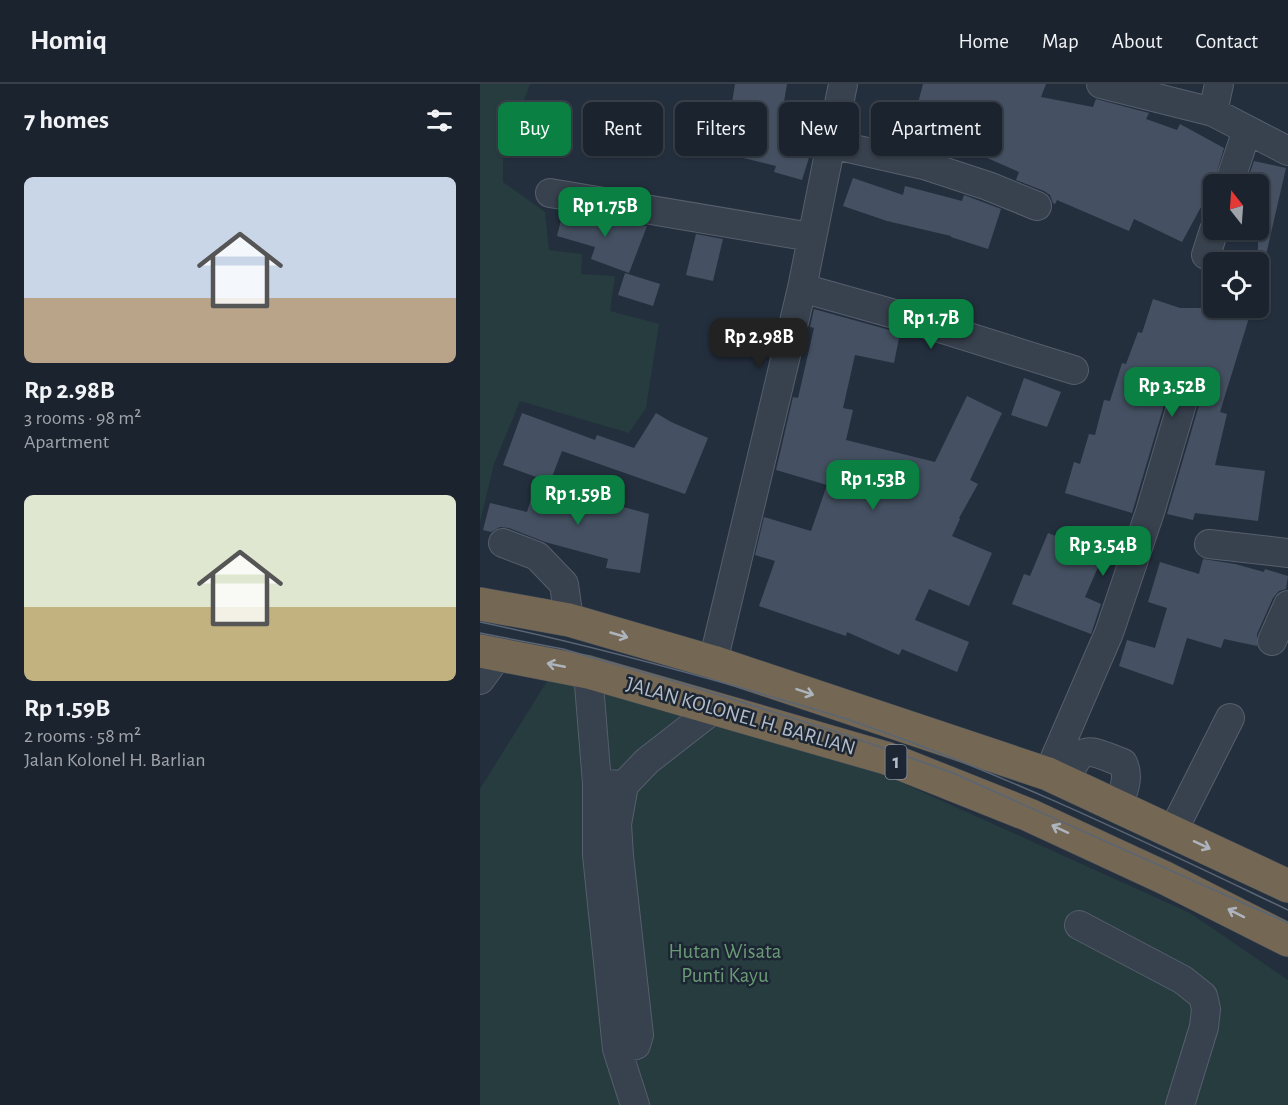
<!DOCTYPE html>
<html lang="en">
<head>
<meta charset="utf-8">
<style>
	:root { --surface:#1b232e; --page:#242b36; --text:#f1f3f6; --muted:#a0a4aa; --line:#39404a; --accent:#0b8043 }
	body { margin:0; font-family:"Alegreya Sans",sans-serif; background:var(--page); color:var(--text); height:100vh; display:flex; flex-direction:column; font-size:22px; white-space:nowrap }
	* { box-sizing:border-box; margin:0 }
	p { font-size:20px; color:var(--muted) }
	.icon { flex:none; width:33px; height:33px; fill:none; stroke:currentColor; stroke-width:2; stroke-linecap:round; stroke-linejoin:round }
	.map { position:relative; flex:1; overflow:hidden }
	.panel { display:flex; flex-direction:column; background:var(--surface); width:480px }
	.panel>* { flex:none }
	.banner { position:absolute; left:18px; top:18px; width:570px; height:54px; display:flex; gap:12px }
	.needle { width:39px; rotate:343deg }
	.fabs { position:absolute; left:723px; top:90px; display:grid; gap:12px }
	.fabs a { display:grid; place-items:center; width:66px; height:66px; border-radius:9px; background:var(--surface); box-shadow:0 2px 4px #0004,0 0 0 2px var(--line); font-size:30px }
	.price { position:absolute; translate:-50% -51px; padding:0 14px; border-radius:12px; background:var(--accent); color:#fff; font-size:20px; line-height:39px; filter:drop-shadow(0 2px 3px #0008) }
	.price::after { content:''; position:absolute; left:50%; top:36px; width:18px; height:14px; margin-left:-9px; background:inherit; clip-path:polygon(0 0,100% 0,50% 100%) }
	.price.active { background:#222; color:#fff }
	ul { padding:0; list-style:none }
	li { display:grid; align-content:center; gap:12px; height:318px; padding:0 24px }
	li span { display:grid; place-items:center; height:186px; border-radius:9px; color:#555 }
	li>.icon { margin-inline-start:auto }
	span .icon { width:108px; height:108px; fill:#fffc; stroke-width:1 }
	li b { font-size:26px }
	h2 { display:flex; justify-content:space-between; align-items:center; height:72px; padding:0 24px; font-size:26px }
	.tag { padding:0 21px; border-radius:9px; background:var(--surface); box-shadow:0 2px 4px #0004,0 0 0 2px var(--line); font-size:21px; line-height:54px }
	.tag.active { background:var(--accent); color:#fff }
	header { display:flex; align-items:center; gap:36px; box-sizing:border-box; height:84px; padding:0 30px; background:var(--surface); border-bottom:2px solid var(--line) }
	header strong { font-size:28px }
	nav { display:flex; gap:33px; margin-inline-start:auto; font-size:21px }
	main { display:flex; flex:1; min-height:0 }
	.map>svg:first-child { display:block }
	.green { fill:#263c3f }
	.building { fill:#455162 }
	.lines { fill:none; stroke-linecap:round; stroke-linejoin:round }
	.minor-casing { stroke:#565f6c; stroke-width:30 }
	.highway-casing { stroke:#434c59; stroke-width:34 }
	.minor { stroke:#38414e; stroke-width:28 }
	.highway { stroke:#746855; stroke-width:33 }
	.tram { stroke:#5a6575; stroke-width:1.5 }
	.oneway { stroke:#aeb4bd }
	.labels { text-anchor:middle; dominant-baseline:central; stroke-width:5; stroke-linejoin:round; paint-order:stroke }
	.shield { fill:#1d2633; stroke:#878f9c; stroke-width:1.5 }
	.shield-label { font-size:20px; font-weight:bold; fill:#b4bcc9 }
	.street-label { font-size:21px; fill:#b4bcc9; stroke:#1d2633 }
	.park-label { font-size:21px; fill:#6b9a76; stroke:#1d2633 }
</style>
</head>
<body>
<header>
<strong>Homiq</strong>
<nav><a>Home</a><a>Map</a><a>About</a><a>Contact</a></nav>
</header>
<main>
<section class="panel">
<h2>7 homes<svg class="icon" aria-label="filters" viewBox="0 0 24 24"><path d="M4 7h16M4 17h16"/><circle cx="9" cy="7" r="2"/><circle cx="15" cy="17" r="2"/></svg></h2>
<ul>
<li><span style="background:linear-gradient(#c9d6e8 65%,#b9a48a 0)"><svg class="icon" aria-label="home" viewBox="0 0 24 24"><path d="M3 11l9-7 9 7M6 9v11h12V9"/></svg></span><div><b>Rp 2.98B</b><p>3 rooms · 98 m²</p><p>Apartment</p></div></li>
<li><span style="background:linear-gradient(#dfe7d0 60%,#c2b280 0)"><svg class="icon" aria-label="home" viewBox="0 0 24 24"><path d="M3 11l9-7 9 7M6 9v11h12V9"/></svg></span><div><b>Rp 1.59B</b><p>2 rooms · 58 m²</p><p>Jalan Kolonel H. Barlian</p></div></li>
</ul>
</section>
<div class="map">
<svg width="808" height="1021" viewBox="0 0 808 1021">
	<rect width="100%" height="100%" fill="#242f3e"/>
	<path class="green" d="M0 0H50L23 74V98L65 128 69 166 102 170 101 190 135 192 130 227 179 240 166 324 149 349 40 317 14 380 0 438Z
		M82 573 356 669 710 829 808 896V1021H0V705Z"/>
	<path class="building" d="M255 0H307L299 47 334 58 322 96 294 88 296 82 247 70 258 26 251 25Z
		M443 0H566L561 13 613 23 616 15 669 29 666 35 697 46 700 40 744 64 733 101 702 158 654 135 649 147 577 116 575 120 573 119 570 111 564 107 536 96 539 88 489 66 499 42 436 27Z
		M774 77 806 84 786 171 778 170V100H766Z
		M373 94 423 111 425 102 482 117 484 111 521 125 508 165 471 153V152L407 137 363 122Z
		M83 128 167 142 149 189 111 175 115 163 77 152Z
		M216 150 243 155 233 197 206 191Z
		M145 189 180 200 173 222 138 211Z
		M673 215 700 224H772L740 328 747 330 735 381 785 387 778 437 715 429 713 436 687 430 722 311V303L718 295 710 290H702L695 294 690 301 652 429 585 409 594 378 600 380 609 350 615 351 624 316 630 317 642 279 646 280 658 248 662 249Z
		M334 225 420 249 414 279 375 271 363 324 373 326 366 356 455 378 487 312 522 329 490 396 498 400 479 434 480 435 472 452 512 469 489 522 449 505 435 536 489 558 477 588 422 565 419 571 367 548 366 552 279 522 295 477 275 471 284 433 331 447 347 401 296 386 313 313 318 314 334 244 330 243Z
		M544 294 581 308 567 343 531 331Z
		M42 329 115 356 117 351 154 364 176 329 191 338 228 354 205 410 82 367 70 398 23 381Z
		M56 399 169 430 160 489 126 484 128 475 65 458 29 444 20 443 11 448 3 446 10 419 47 428Z
		M568 449 603 463 598 473 619 481 605 513 621 520 611 550 532 520 544 490 550 492Z
		M723 475 755 480 784 488 785 485 808 492 806 505 799 507 793 514 777 550V562L744 555 741 564 707 554 693 601 639 582 647 556 675 564 687 524 668 518 680 478 719 490Z"/>
	<g class="lines">
		<defs>
			<path id="minor" d="M621 0 733 28 808 67
				M733 28 739 0
				M351 60 444 81 508 102 557 122
				M749 100 767 46
				M70 109 331 153
				M726 171 734 146
				M322 204 418 231 594 286
				M23 459 57 472 84 500 89 536
				M729 460 808 469
				M792 557 808 521
				M233 578 322 204 363 0
				M108 588 117 699V771L137 965 155 1021
				M0 596 19 570
				M568 690 629 549 670 428 706 306
				M586 699C600 657 609 666 643 679 650 694 643 708 638 722
				M125 700 144 701 167 677 235 624
				M693 747 750 634
				M599 841 703 896 723 912 726 925 724 943 700 1021
				M137 965 156 961 159 951 139 772 137 740 144 701"/>
			<path id="highway" d="M0 520 89 536 233 578 568 690 808 802
				M0 567 108 588 406 674 549 731 685 794 808 856"/>
		</defs>
		<use href="#minor" class="minor-casing"/>
		<use href="#highway" class="highway-casing"/>
		<use href="#minor" class="minor"/>
		<use href="#highway" class="highway"/>
		<path class="tram" d="M0 538C92 557 182 581 272 607 305 617 339 626 372 637 522 688 665 758 808 826
			M0 549 83 565 217 604 369 652 473 689 808 839"/>
	</g>
	<defs><path id="oneway-shaft" d="M-6 0H5M1.5-3L5.5 0L1.5 3" fill="none" stroke-width="1.6" stroke-linecap="round" stroke-linejoin="round" transform="scale(1.5)"/></defs>
	<g class="oneway">
		<use href="#oneway-shaft" transform="translate(139 551) rotate(16)"/>
		<use href="#oneway-shaft" transform="translate(76 581) rotate(-169)"/>
		<use href="#oneway-shaft" transform="translate(325 608) rotate(19)"/>
		<use href="#oneway-shaft" transform="translate(580 745) rotate(-155)"/>
		<use href="#oneway-shaft" transform="translate(722 761) rotate(25)"/>
		<use href="#oneway-shaft" transform="translate(756 829) rotate(-153)"/>
	</g>
	<g class="labels">
		<rect class="shield" x="405.5" y="661" width="21" height="34" rx="4.5"/>
		<g class="shield-label">
			<text x="416" y="678">1</text>
		</g>
		<g class="street-label">
			<text transform="translate(261 632) rotate(16)">JALAN KOLONEL H. BARLIAN</text>
		</g>
		<g class="park-label">
			<text x="245" y="867">Hutan Wisata<tspan x="245" dy="24">Punti Kayu</tspan></text>
		</g>
	</g>
</svg>
<div class="fabs">
<a><svg class="needle" viewBox="-14 -14 28 28"><path d="M0-13l5 13h-10z" fill="#e53935"/><path d="M0 13l5-13h-10z" fill="#a0a4aa"/></svg></a>
<a><svg class="icon" aria-label="locate" viewBox="0 0 24 24"><circle cx="12" cy="12" r="6"/><path d="M12 2v4M12 18v4M2 12h4M18 12h4"/></svg></a>
</div>
<b class="price" style="left:125px;top:154px">Rp 1.75B</b>
<b class="price" style="left:451px;top:266px">Rp 1.7B</b>
<b class="price active" style="left:279px;top:285px">Rp 2.98B</b>
<b class="price" style="left:692px;top:334px">Rp 3.52B</b>
<b class="price" style="left:393px;top:427px">Rp 1.53B</b>
<b class="price" style="left:98px;top:442px">Rp 1.59B</b>
<b class="price" style="left:623px;top:493px">Rp 3.54B</b>
<div class="banner">
<a class="tag active">Buy</a>
<a class="tag">Rent</a>
<a class="tag">Filters</a>
<a class="tag">New</a>
<a class="tag">Apartment</a>
</div>
</div>
</main>
</body>
</html>
